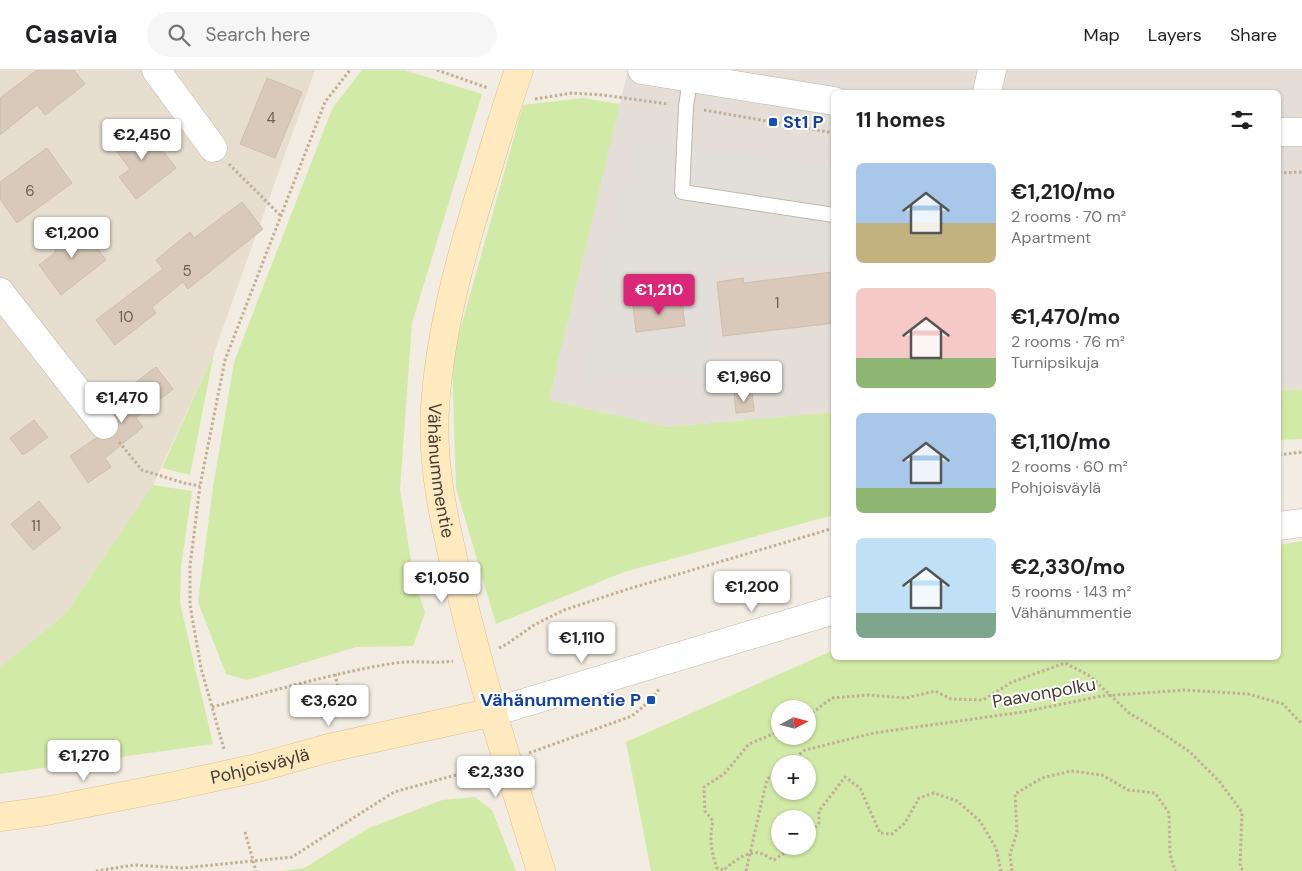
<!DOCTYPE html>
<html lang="en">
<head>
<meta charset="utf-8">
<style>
	:root { --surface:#fff; --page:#f6f6f6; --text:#202124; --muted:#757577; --line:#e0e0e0; --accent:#db2777 }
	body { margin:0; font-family:"DM Sans",sans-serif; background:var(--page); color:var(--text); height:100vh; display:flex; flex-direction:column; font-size:19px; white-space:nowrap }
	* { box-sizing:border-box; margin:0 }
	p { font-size:16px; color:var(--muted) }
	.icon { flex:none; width:28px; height:28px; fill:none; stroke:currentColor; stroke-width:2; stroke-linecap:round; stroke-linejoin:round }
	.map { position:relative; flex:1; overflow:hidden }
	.details { position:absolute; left:831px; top:20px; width:450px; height:570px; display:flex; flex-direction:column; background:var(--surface); border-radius:8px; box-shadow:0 1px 4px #0004 }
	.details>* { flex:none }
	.needle { width:32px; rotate:83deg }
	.fabs { position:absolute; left:771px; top:630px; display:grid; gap:10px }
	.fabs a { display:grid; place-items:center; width:45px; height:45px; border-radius:50%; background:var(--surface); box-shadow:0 1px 4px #0004; font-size:25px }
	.price { position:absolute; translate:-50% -42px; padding:0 11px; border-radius:5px; background:#fff; color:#222; font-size:16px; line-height:32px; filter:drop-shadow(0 1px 2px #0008) }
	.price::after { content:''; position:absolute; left:50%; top:30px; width:15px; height:11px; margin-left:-8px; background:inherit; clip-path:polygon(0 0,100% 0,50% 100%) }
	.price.active { background:var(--accent); color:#fff }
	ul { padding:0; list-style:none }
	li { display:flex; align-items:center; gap:15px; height:125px; padding:0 25px }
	li span { display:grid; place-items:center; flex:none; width:140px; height:100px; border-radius:8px; color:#555 }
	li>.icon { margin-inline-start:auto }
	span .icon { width:60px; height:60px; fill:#fffc; stroke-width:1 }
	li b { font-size:21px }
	h2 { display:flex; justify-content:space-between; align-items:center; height:60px; padding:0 25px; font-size:21px }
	header { display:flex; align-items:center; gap:30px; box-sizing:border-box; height:70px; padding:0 25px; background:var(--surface); border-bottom:1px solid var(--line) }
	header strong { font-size:24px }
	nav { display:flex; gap:28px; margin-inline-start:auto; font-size:18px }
	.search { width:350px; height:45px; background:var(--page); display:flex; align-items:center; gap:12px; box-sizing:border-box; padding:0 18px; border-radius:28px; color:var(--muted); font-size:19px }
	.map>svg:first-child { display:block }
	.residential { fill:#e7ded0 }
	.industrial { fill:#e4ddd8 }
	.green { fill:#d2eaa7; fill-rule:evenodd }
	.parking { fill:#e2dfdb }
	.building { fill:#d8c9ba; stroke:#d0beaa }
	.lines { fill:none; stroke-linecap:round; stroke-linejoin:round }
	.service-casing { stroke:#c1b6a7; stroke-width:16 }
	.minor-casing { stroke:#c1b6a7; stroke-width:29 }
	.tertiary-casing { stroke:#c1b6a7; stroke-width:29 }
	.secondary-casing { stroke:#d9c090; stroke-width:29 }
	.path { stroke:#c1ae94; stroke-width:3; stroke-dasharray:2.5 2.5; stroke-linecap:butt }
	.service { stroke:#fff; stroke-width:14 }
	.minor { stroke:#fff; stroke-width:28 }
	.tertiary { stroke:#fff; stroke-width:28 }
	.secondary { stroke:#ffeac0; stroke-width:28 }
	.transit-dot { fill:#1a4fb4; stroke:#fff; stroke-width:2 }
	.labels { text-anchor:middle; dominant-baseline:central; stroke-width:4; stroke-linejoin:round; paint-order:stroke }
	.number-label { font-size:15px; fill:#695f54 }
	.transit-label { font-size:18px; font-weight:bold; fill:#164399; stroke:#fff; text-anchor:start }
	.street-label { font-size:18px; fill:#443c32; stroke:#fff }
</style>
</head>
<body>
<header>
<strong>Casavia</strong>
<div class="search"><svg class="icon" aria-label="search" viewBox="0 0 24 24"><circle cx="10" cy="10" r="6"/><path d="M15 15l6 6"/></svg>Search here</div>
<nav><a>Map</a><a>Layers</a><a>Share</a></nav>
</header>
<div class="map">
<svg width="1302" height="801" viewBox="0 0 1302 801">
	<rect width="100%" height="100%" fill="#f3ece2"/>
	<path class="residential" d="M0 0H315L214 283 153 415 65 544 0 597Z"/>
	<path class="industrial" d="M628 0H1302V319L1279 320V22H834V342L667 357 549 330Z"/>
	<path class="green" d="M362 0H404L482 24 412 253 400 419 413 504 425 543 413 576 356 577 247 610 226 604 198 532 213 417 234 292 332 39Z
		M583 28 620 34 549 330 667 357 834 342V445L624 502 496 554 456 418 452 289 523 35Z
		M214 283 190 405 162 398Z
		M1302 319V369L1279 370V320Z
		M153 415 192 421 181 497 180 533 213 674 0 704V597L65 544Z
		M1302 471V801H651L626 672 834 580V588H1279V475ZM780 639H808V666H780ZM780 694H808V721H780ZM780 749H808V776H780Z
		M475 727 492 740 516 801H281L304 798 369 758 442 730Z"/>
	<path class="parking" d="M693 76 834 98V194L716 191 706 302 584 312 600 200 636 77Z"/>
	<path class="building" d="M37 0H74L85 14 45 45 37 35 0 65V28Z
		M267 8 302 22 275 88 240 74Z
		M141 52 176 98 136 129 119 107 130 99 112 75Z
		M47 78 72 113 17 153 0 129V112Z
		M242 132 263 159 188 219 183 212 152 237 156 243 115 275 96 250 163 199 156 190 190 162 194 168Z
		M78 153 106 190 61 225 39 195 56 182 50 174Z
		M833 202 834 253 723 266 717 212 743 208 744 213Z
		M682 230 685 256 636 262 633 236Z
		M156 297 173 319 136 348 143 357 105 388 111 397 88 413 70 386 96 368 106 370 114 367 118 361 119 353 114 342 130 330 123 322Z
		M752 322 754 341 736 343 734 324Z
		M34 350 48 367 23 385 10 368Z
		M39 431 61 458 33 480 11 454Z"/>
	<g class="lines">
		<defs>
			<path id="service" d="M690 9 686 37 682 122 834 145"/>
			<path id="minor" d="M156 0 213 78
				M642 0 834 31
				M987 22 992 0
				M1279 62H1302
				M0 222 104 355"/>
			<path id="tertiary" d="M1279 456 1302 453
				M493 642 834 540"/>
			<g id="secondary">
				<path id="s1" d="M519 0C506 37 495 74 484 111 461 185 440 260 435 337 431 398 446 459 460 518 482 613 512 707 541 801"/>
				<path id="s2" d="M0 747 46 741 174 716 257 698 329 678 493 642"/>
			</g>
		</defs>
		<use href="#service" class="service-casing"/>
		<use href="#minor" class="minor-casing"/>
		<use href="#tertiary" class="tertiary-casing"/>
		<use href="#secondary" class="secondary-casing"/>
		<path class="path" d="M437 0 488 18
			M535 29 572 23 603 25 668 34
			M704 40 834 63
			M229 94 282 147
			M1279 103 1302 102
			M119 372 142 400 184 413 200 416
			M1279 385 1302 382
			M499 578 507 574 534 555 564 540 628 519 834 458
			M335 604 342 637
			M212 637C273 621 333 603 395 593 414 590 434 594 453 591
			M808 646 832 628 868 625 906 628 935 621 951 629 983 630 1012 612 1065 593 1090 606 1129 643 1153 657 1190 682 1219 711 1242 742 1240 797 1244 801
			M780 661 749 674 724 704 704 717 705 741 713 751C709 769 711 781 717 798L724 800C731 793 747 781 758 783 763 783 769 788 774 790L795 776
			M224 679 201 598 190 535V496L200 416 225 290 325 32 350 0
			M529 683 632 646 651 630 659 619
			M788 694 805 680 874 663 1023 642 1102 626 1185 620 1248 624 1283 634 1302 654
			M245 762 256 801
			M808 765 819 753V741L845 707 860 718 880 763 892 764 905 753 919 728 934 723 957 731 980 751 996 778 1001 801
			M96 801 134 795 182 798 292 787 394 722 485 697
			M746 801 767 709 780 700
			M1012 801 1010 784 1017 762 1015 724 1042 708 1071 701 1102 705 1128 720 1155 723 1169 743 1170 784 1175 801"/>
		<use href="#service" class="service"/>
		<use href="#minor" class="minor"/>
		<use href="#tertiary" class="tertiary"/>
		<use href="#secondary" class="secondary"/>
	</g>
	<g class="transit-dot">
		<rect x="768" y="47" width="10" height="10" rx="2.5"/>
		<rect x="646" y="625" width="10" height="10" rx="2.5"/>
	</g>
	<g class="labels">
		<g class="number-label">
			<text x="271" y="48">4</text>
			<text x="30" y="121">6</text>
			<text x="187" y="201">5</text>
			<text x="777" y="233">1</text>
			<text x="126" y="247">10</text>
			<text x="36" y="456">11</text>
		</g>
		<g class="transit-label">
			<text x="783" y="52">St1 P</text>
			<text x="641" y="630" text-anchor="end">Vähänummentie P</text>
		</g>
		<g class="street-label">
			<text stroke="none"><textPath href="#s1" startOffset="412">Vähänummentie</textPath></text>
			<text transform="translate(1044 623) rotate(-10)">Paavonpolku</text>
			<text stroke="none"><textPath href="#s2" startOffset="265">Pohjoisväylä</textPath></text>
		</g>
	</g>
</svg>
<div class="fabs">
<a><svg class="needle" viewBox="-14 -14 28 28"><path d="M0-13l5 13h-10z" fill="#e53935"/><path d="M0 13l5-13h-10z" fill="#757577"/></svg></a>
<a>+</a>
<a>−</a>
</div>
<b class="price" style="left:142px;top:91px">€2,450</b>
<b class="price" style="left:72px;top:189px">€1,200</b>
<b class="price active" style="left:659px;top:246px">€1,210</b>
<b class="price" style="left:744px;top:333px">€1,960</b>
<b class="price" style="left:122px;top:354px">€1,470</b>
<b class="price" style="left:442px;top:534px">€1,050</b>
<b class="price" style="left:752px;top:543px">€1,200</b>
<b class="price" style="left:582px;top:594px">€1,110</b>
<b class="price" style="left:329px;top:657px">€3,620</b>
<b class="price" style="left:84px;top:712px">€1,270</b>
<b class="price" style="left:496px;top:728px">€2,330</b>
<section class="details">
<h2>11 homes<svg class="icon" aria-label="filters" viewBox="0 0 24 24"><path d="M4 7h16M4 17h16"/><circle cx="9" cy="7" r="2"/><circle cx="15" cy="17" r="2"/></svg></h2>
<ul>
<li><span style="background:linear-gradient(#a9c7e8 60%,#c2b280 0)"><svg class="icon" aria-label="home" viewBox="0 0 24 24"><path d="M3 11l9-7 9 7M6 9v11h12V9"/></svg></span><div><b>€1,210/mo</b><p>2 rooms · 70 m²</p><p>Apartment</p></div></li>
<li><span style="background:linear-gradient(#f6c9c9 70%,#8fb573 0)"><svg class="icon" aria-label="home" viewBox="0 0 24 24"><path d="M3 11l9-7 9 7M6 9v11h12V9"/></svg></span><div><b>€1,470/mo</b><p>2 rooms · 76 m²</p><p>Turnipsikuja</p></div></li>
<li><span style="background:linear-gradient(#a9c7e8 75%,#8fb573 0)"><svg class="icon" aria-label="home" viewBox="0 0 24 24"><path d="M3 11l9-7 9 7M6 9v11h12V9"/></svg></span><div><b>€1,110/mo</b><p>2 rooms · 60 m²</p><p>Pohjoisväylä</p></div></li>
<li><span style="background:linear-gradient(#bfe0f5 75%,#7fa58c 0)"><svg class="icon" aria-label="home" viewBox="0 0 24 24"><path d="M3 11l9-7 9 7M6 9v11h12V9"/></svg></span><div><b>€2,330/mo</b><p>5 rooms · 143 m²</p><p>Vähänummentie</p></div></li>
</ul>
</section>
</div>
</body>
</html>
